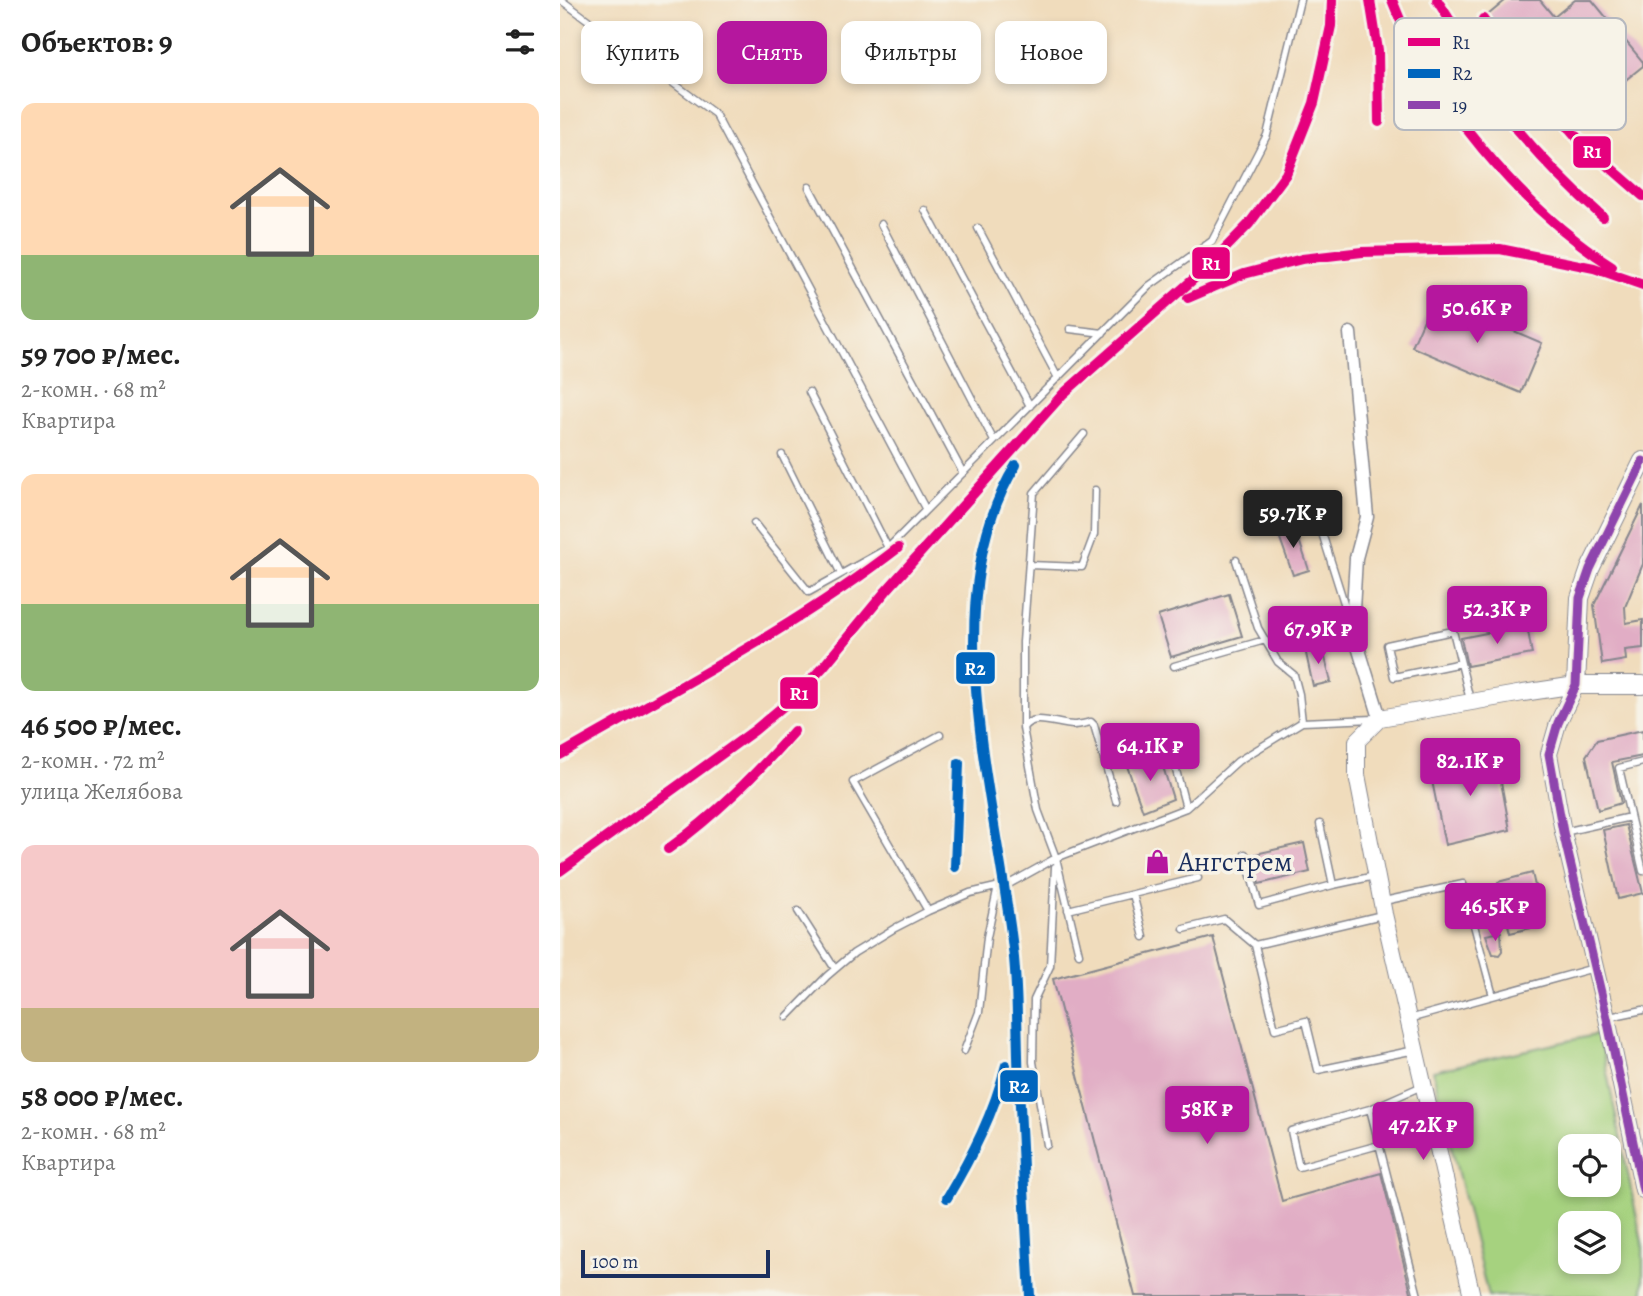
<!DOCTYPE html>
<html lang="ru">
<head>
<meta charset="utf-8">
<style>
	:root { --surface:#fff; --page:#f2f2f2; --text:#222; --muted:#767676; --accent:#b5179e }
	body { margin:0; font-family:Alegreya,serif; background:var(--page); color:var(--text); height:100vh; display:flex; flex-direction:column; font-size:26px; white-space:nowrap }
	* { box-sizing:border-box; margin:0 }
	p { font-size:23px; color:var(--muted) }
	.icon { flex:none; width:38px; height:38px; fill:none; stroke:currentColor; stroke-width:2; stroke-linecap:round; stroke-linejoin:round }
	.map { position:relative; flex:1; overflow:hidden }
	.panel { display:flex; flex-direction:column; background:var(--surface); width:560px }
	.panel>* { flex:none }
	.hud { position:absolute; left:21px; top:21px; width:665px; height:63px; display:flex; gap:14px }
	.fabs { position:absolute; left:998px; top:1134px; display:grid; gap:14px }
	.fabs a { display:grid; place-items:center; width:63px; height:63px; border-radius:14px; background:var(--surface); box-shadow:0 4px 10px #0003; font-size:35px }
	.scale { position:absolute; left:21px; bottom:18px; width:189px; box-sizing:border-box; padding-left:7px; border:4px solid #1b2f5e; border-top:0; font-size:19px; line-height:24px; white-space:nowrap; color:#1b2f5e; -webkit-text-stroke:5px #f7f3e8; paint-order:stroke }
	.price { position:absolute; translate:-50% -60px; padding:0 16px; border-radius:7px; background:var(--accent); color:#fff; font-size:23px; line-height:46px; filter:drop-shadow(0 2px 4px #0008) }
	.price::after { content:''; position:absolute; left:50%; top:42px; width:21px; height:16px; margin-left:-10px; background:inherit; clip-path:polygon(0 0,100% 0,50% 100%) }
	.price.on { background:#222; color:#fff }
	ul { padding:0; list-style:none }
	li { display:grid; align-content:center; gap:14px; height:371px; padding:0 21px }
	li span { display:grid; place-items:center; height:217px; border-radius:14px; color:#555 }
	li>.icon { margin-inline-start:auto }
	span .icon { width:126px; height:126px; fill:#fffc; stroke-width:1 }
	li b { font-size:30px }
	h2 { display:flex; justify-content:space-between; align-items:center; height:84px; padding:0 21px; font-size:30px }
	.chip { padding:0 24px; border-radius:14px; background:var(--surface); box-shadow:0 4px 10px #0003; font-size:24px; line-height:63px }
	.chip.on { background:var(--accent); color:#fff }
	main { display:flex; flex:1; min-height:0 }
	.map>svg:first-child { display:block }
	.green { fill:#a6d27f; stroke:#60806e; stroke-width:2; fill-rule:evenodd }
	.building { fill:#e1adc5 }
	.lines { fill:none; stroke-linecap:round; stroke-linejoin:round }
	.service-casing { stroke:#86868d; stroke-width:9 }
	.minor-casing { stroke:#86868d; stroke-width:15 }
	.tertiary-casing { stroke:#86868d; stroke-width:18 }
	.secondary-casing { stroke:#86868d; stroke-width:20 }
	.service { stroke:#fff; stroke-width:6 }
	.minor { stroke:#fff; stroke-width:12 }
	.tertiary { stroke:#fff; stroke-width:16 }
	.secondary { stroke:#fff; stroke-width:18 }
	.bus-1-casing { stroke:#f7f3e8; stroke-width:14 }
	.bus-1 { stroke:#8e44ad; stroke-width:9 }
	.rail-1-casing { stroke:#f7f3e8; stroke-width:16 }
	.rail-2-casing { stroke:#f7f3e8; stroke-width:16 }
	.rail-1 { stroke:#e5007d; stroke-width:10 }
	.rail-2 { stroke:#0065bd; stroke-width:10 }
	.labels { text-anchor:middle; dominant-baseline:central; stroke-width:7; stroke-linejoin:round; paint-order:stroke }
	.poi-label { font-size:28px; fill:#1b2f5e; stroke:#f7f3e8; text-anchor:start }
	.key { fill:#f7f3e8; stroke:#b5b8bf; stroke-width:2 }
	.key-label { font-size:19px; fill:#1b2f5e }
	.line-badge { stroke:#f7f3e8; stroke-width:2.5 }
	.badge-label { font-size:19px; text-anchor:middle; font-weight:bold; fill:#fff }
</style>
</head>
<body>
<main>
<section class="panel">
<h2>Объектов: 9<svg class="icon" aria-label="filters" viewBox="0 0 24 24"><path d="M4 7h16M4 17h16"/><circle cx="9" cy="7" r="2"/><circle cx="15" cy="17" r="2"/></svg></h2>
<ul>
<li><span style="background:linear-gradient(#ffd9b3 70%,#8fb573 0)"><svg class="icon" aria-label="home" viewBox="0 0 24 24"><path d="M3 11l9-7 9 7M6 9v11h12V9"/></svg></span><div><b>59 700 ₽/мес.</b><p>2-комн. · 68 m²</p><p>Квартира</p></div></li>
<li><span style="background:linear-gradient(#ffd9b3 60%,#8fb573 0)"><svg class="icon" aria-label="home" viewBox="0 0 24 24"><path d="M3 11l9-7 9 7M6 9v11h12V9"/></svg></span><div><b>46 500 ₽/мес.</b><p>2-комн. · 72 m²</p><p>улица Желябова</p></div></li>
<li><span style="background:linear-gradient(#f6c9c9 75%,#c2b280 0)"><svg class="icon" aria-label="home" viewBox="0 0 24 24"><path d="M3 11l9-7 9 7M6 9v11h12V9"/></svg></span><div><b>58 000 ₽/мес.</b><p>2-комн. · 68 m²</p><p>Квартира</p></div></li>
</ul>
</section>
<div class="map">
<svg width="1083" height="1296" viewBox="0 0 1083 1296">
	<rect width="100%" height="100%" fill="#f7f3e8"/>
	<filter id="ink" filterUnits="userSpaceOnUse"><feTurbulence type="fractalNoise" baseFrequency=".0143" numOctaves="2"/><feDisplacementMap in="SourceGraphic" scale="14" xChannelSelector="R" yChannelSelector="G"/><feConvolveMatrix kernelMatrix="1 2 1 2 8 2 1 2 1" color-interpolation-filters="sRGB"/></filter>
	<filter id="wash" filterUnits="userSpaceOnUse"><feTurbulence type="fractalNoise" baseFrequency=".00686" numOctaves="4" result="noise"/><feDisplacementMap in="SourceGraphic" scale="28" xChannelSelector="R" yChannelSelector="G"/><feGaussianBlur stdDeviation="1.57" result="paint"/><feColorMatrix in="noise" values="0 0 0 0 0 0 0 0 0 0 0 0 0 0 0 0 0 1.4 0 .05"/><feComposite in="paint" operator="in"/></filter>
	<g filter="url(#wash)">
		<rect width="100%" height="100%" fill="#f0dcbc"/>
		<path class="green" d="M1039 1034 1083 1247V1296H928L873 1071ZM1010 1146H1048V1185H1010ZM1010 1223H1048V1262H1010Z"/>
		<g id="blocks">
			<path class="building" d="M946 0H980L994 17 1015 0H1032L1083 62V66L1038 102 1002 59 980 78 928 15Z
				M874 297 982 343 961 393 852 347Z
				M1083 505V564L1065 607 1066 623 1083 620V648L1065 650 1066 660 1042 664 1034 605Z
				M734 525 749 570 733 575 717 530Z
				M669 594 682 636 611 657 598 616Z
				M967 625 972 654 907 666 901 638Z
				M762 645 771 682 753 686 745 649Z
				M1083 730V756L1052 762 1061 803 1038 810 1026 756 1037 740Z
				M935 750 950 830 885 845 869 766Z
				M600 757 613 799 583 811 567 766Z
				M1066 825 1083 893 1058 899 1043 830Z
				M744 843 750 872 699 884 691 855Z
				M972 873 984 925 950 933 938 882Z
				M941 932 942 951 939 955 933 954 926 935Z
				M653 937 722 1201 821 1173 852 1296H575L493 979Z"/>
		</g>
	</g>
	<g filter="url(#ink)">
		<use href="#blocks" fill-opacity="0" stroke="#86868d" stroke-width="2"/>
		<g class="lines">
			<defs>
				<path id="service" d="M1 0 155 114 366 510
					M249 187 403 473
					M365 210 470 406
					M321 224 434 441
					M418 228 498 378
					M510 329 543 333
					M249 392 328 548
					M222 455 281 574
					M757 517 789 619
					M194 523 249 592 328 548 589 286 652 241 707 135 740 0
					M676 560 698 628 718 662 734 675 739 694 742 722 814 719
					M469 565 522 567 534 535 535 490
					M901 663 834 677 827 645 893 631 910 700
					M614 666 705 640
					M463 726V642L474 493 524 434
					M581 752 608 740 626 808
					M1083 762 1059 768 1083 871
					M760 824 773 885 815 876
					M1004 832 1070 817
					M685 854 699 905 773 885
					M573 894 584 937
					M824 901 903 884 933 996
					M508 910 638 878
					M238 911 275 969
					M368 911 293 782 380 735
					M624 929 664 919 695 945 715 1029 746 1021 758 1070 855 1050
					M695 945 822 915
					M519 954 496 858 478 810 463 728C473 712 498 725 513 725 519 725 526 723 531 722L534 725 556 801
					M227 1017 267 976 294 953 335 928 368 911 410 893 449 884 496 858 626 808 678 761 742 722
					M1049 1017 1083 1010
					M849 1019 1034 968
					M404 1051 419 1012 427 937 438 886
					M810 1109 731 1131 739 1167 819 1145
					M487 1145 473 1062 474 1000 490 966 495 867
					M858 1296 810 1109 862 1086"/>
				<path id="minor" d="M790 333 807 517 796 558 792 627 820 718"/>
				<path id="tertiary" d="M1016 685 998 723 989 754 1003 832 1047 1018 1083 1190
					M912 1296 824 914 797 775V741L820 718 963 693 1016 685"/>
				<path id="secondary" d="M1083 461 1030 569 1020 598 1016 685H1083"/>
			</defs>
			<use href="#service" class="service-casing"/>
			<use href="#minor" class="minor-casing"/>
			<use href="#tertiary" class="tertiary-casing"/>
			<use href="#secondary" class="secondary-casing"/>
			<use href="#service" class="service"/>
			<use href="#minor" class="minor"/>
			<use href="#tertiary" class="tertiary"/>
			<use href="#secondary" class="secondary"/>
			<defs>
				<path id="bus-1" d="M1083 461 1030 569 1020 598 1016 685 998 723 989 754 1003 832 1047 1018 1083 1190"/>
			</defs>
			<use href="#bus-1" class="bus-1-casing"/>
			<use href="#bus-1" class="bus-1"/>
			<defs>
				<path id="rail-1" d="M810 0 818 50 819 122
					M832 0C870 99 962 209 1052 266
					M877 0 908 49 929 75
					M923 19 949 57 1020 141 1083 196
					M899 51C939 113 988 168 1043 217
					M628 298 684 274 742 259 802 252 880 250 940 249 1034 268 1083 285
					M0 755C114 689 233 629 338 548
					M108 849C156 815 196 774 234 731
					M0 871 195 730 239 693 264 666 326 591 503 394 645 269 689 224 726 174 754 103 771 26 772 0"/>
				<path id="rail-2" d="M456 465C371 602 439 809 454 958 458 1000 457 1043 459 1085 462 1155 466 1226 470 1296
					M395 867 399 763
					M387 1198C412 1156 434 1113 446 1065"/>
			</defs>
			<use href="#rail-1" class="rail-1-casing"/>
			<use href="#rail-2" class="rail-2-casing"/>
			<use href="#rail-1" class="rail-1"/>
			<use href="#rail-2" class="rail-2"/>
		</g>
	</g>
	<defs>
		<symbol id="shop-bare" viewBox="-9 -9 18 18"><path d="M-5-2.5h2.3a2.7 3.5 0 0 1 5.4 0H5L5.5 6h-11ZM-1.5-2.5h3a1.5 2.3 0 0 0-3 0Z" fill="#b5179e" stroke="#f7f3e8" stroke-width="2.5" paint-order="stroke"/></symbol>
	</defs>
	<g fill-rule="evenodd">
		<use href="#shop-bare" x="580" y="844" width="35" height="35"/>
	</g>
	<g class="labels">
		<g class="poi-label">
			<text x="618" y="862">Ангстрем</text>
		</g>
	</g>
	<rect x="834" y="18" width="232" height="112" rx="10" class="key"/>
	<rect x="848" y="38" width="32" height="8" fill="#e5007d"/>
	<rect x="848" y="69" width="32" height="9" fill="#0065bd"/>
	<rect x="848" y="101" width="32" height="8" fill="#8e44ad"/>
	<g class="key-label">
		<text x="892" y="49">R1</text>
		<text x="892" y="80">R2</text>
		<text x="892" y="112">19</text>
	</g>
	<g class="line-badge">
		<rect x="1012" y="135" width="40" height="34" rx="7" fill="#e5007d"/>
		<rect x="631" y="246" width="40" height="34" rx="7" fill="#e5007d"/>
		<rect x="395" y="651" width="41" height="34" rx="7" fill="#0065bd"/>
		<rect x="219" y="676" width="40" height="34" rx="7" fill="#e5007d"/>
		<rect x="439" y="1069" width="40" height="34" rx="7" fill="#0065bd"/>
	</g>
	<g class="badge-label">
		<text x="1032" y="158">R1</text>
		<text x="651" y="270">R1</text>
		<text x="415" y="675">R2</text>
		<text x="239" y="700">R1</text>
		<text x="459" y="1093">R2</text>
	</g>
</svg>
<div class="fabs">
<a><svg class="icon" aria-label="locate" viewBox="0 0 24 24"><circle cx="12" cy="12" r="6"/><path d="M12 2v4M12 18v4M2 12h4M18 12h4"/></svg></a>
<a><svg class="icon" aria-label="layers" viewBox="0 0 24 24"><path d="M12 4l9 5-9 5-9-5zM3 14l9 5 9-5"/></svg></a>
</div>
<div class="scale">100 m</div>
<b class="price" style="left:917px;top:345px">50.6K ₽</b>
<b class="price on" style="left:733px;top:550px">59.7K ₽</b>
<b class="price" style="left:937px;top:646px">52.3K ₽</b>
<b class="price" style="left:758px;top:666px">67.9K ₽</b>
<b class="price" style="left:590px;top:783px">64.1K ₽</b>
<b class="price" style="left:910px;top:798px">82.1K ₽</b>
<b class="price" style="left:935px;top:943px">46.5K ₽</b>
<b class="price" style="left:647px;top:1146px">58K ₽</b>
<b class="price" style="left:863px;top:1162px">47.2K ₽</b>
<div class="hud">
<a class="chip">Купить</a>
<a class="chip on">Снять</a>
<a class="chip">Фильтры</a>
<a class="chip">Новое</a>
</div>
</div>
</main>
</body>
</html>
